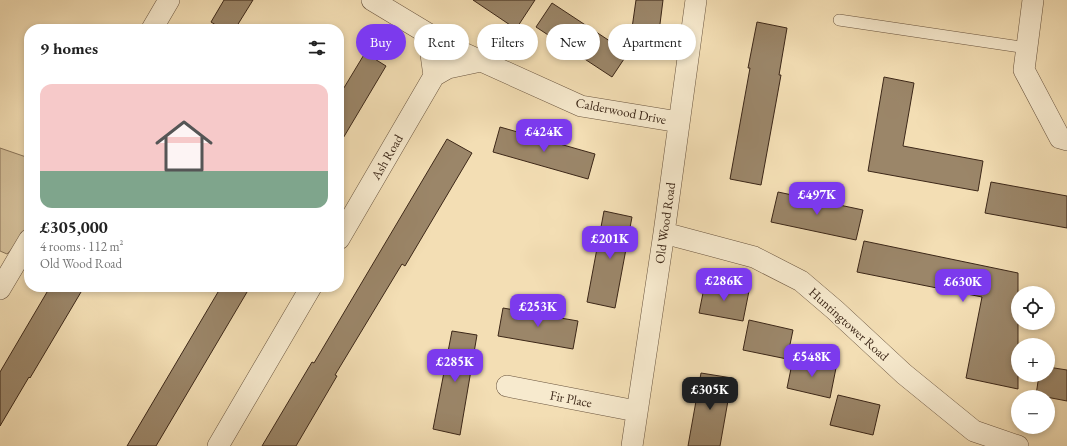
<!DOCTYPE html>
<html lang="en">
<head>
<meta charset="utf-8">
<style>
	:root { --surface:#fff; --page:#f2f2f2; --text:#222; --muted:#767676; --line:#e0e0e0; --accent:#7c3aed }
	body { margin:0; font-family:"EB Garamond",serif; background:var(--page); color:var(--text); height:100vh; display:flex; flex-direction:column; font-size:15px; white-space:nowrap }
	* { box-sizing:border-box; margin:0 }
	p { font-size:13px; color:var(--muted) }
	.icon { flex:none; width:22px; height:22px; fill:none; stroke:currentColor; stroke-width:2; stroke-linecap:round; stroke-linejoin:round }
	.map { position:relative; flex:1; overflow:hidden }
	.side { position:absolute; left:24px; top:24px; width:320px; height:268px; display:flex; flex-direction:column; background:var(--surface); border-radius:16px; box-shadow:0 2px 6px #0003 }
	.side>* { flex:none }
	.guide { position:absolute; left:356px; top:24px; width:380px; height:36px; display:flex; gap:8px }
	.controls { position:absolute; left:1011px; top:286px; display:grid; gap:8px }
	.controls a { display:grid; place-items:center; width:44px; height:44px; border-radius:50%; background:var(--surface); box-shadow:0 2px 6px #0003; font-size:20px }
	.price { position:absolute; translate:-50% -34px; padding:0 9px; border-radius:8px; background:var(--accent); color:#fff; font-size:13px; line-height:26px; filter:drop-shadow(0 1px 2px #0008) }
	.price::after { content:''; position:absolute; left:50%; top:24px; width:12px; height:9px; margin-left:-6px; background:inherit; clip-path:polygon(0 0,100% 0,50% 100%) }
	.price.active { background:#222; color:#fff }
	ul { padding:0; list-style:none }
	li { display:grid; align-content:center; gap:8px; height:212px; padding:0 16px }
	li+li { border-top:1px solid var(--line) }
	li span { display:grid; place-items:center; height:124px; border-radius:12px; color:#555 }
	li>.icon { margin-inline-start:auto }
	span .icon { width:72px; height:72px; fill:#fffc; stroke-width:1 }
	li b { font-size:17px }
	h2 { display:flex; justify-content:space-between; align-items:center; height:48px; padding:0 16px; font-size:17px }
	.pill { padding:0 14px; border-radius:18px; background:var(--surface); box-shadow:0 2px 6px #0003; font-size:14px; line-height:36px }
	.pill.active { background:var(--accent); color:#fff }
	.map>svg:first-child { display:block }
	.green { fill:#d4bf99; stroke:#887358 }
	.building { fill:#9b8669; stroke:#3c2718 }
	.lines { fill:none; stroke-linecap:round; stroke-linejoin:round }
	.service-casing { stroke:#6a553f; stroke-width:12 }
	.minor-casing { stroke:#6a553f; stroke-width:22 }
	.service { stroke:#f7eace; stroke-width:11 }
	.minor { stroke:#f7eace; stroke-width:21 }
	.labels { text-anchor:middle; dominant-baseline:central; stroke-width:3.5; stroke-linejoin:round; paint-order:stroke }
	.street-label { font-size:13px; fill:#3c2718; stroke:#f7eace }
</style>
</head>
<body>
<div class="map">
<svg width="1067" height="446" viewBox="0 0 1067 446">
	<rect width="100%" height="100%" fill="#f3deb4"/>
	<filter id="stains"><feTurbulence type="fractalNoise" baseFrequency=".005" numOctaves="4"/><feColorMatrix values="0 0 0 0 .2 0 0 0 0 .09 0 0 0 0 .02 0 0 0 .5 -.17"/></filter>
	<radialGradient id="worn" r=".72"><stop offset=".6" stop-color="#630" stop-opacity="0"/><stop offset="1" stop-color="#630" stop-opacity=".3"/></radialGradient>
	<path class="green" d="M0 148 29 158V231L7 254 0 251Z"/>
	<path class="building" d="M224 0H253L235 29H222L211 22Z
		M473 0H535L516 29Z
		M636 0H663L659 32 632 28Z
		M552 3 628 53 612 77 536 27Z
		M757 22 787 28 779 75H781L761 185 730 179 750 68H748Z
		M365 53 386 66 339 145V96Z
		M884 77 914 83 903 146 983 161 978 191 868 171Z
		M500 127 595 154 588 179 493 152Z
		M447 139 472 153 405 266 402 264 335 375 337 376 296 446H262L312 362 314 363Z
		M991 182 1067 196V228L985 213Z
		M778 192 863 210 856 240 771 222Z
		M604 211 632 217 615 308 587 302Z
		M864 241 1018 273V389L966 378 982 297 857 272Z
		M705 283 749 291 743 321 699 313Z
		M50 287H84L30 378 29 377 0 426V372Z
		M221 287H250L156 446H127Z
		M503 308 578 321 573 349 498 336Z
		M749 320 793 330 787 359 743 350Z
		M452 331 477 335 460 435 433 429Z
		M793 359 836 368 830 398 787 388Z
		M1048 367 1067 370V401L1036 395 1039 375H1048Z
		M701 373 732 378 720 446H688Z
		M838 395 880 405 873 435 830 425Z"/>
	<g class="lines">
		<defs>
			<path id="service" d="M839 20 1027 48"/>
			<path id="minor" d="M372 0 450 47 581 106 679 122
				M1033 0 1024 70 1060 138 1067 140
				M152 29 169 0
				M423 31 430 47 434 76
				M664 233 754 257 801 281 835 310 904 374 974 431 1018 446
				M339 239 434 76 448 68 481 61
				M0 289 29 240
				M507 386 636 411
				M218 446 311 287
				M632 446 664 233 696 0"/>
		</defs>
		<use href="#service" class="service-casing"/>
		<use href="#minor" class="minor-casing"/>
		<use href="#service" class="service"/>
		<use href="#minor" class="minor"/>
	</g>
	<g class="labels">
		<g class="street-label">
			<text transform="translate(621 111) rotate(11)">Calderwood Drive</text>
			<text transform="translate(387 157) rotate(-60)">Ash Road</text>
			<text transform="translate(665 223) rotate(-82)">Old Wood Road</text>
			<text transform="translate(849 324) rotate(42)">Huntingtower Road</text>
			<text transform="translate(571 399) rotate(11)">Fir Place</text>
		</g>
	</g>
	<rect width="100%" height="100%" filter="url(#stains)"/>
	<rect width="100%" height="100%" fill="url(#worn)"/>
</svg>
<div class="controls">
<a><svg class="icon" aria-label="locate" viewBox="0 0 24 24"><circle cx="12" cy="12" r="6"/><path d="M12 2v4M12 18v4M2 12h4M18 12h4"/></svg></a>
<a>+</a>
<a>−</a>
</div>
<b class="price" style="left:544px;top:153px">£424K</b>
<b class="price" style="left:817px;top:216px">£497K</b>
<b class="price" style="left:610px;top:260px">£201K</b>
<b class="price" style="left:724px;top:302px">£286K</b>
<b class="price" style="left:963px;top:303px">£630K</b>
<b class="price" style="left:538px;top:328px">£253K</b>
<b class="price" style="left:812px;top:378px">£548K</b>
<b class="price" style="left:455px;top:383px">£285K</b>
<b class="price active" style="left:710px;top:411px">£305K</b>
<div class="guide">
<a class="pill active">Buy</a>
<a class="pill">Rent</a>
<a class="pill">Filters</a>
<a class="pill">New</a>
<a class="pill">Apartment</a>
</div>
<section class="side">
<h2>9 homes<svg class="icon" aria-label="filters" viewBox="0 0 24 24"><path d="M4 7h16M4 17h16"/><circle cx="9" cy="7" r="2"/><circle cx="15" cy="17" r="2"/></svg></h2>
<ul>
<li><span style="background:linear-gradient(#f6c9c9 70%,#7fa58c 0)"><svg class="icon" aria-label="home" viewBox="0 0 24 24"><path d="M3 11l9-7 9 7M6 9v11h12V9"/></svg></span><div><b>£305,000</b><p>4 rooms · 112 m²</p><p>Old Wood Road</p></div></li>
</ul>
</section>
</div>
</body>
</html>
